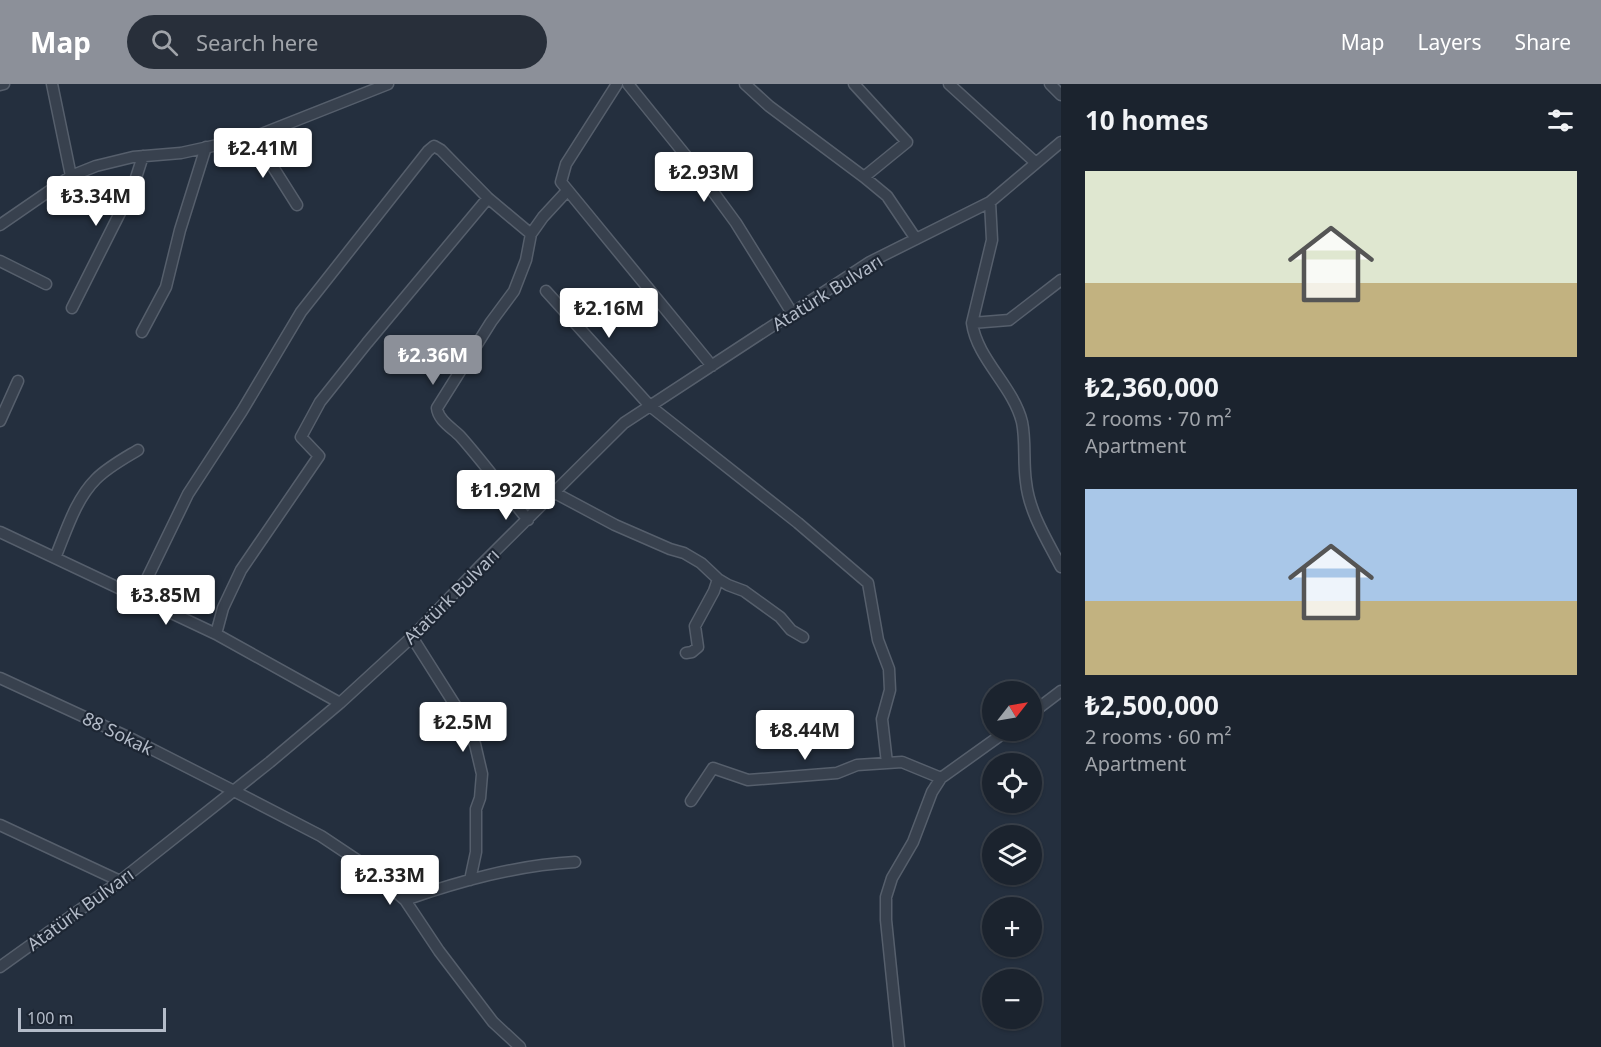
<!DOCTYPE html>
<html lang="en">
<head>
<meta charset="utf-8">
<style>
	:root { --surface:#1b232e; --page:#282f3a; --text:#f1f3f6; --muted:#a0a4aa; --line:#39404a; --accent:#8c9099 }
	body { margin:0; font-family:"Noto Sans",sans-serif; background:var(--page); color:var(--text); height:100vh; display:flex; flex-direction:column; font-size:22px; white-space:nowrap }
	* { box-sizing:border-box; margin:0 }
	p { font-size:20px; color:var(--muted) }
	.icon { flex:none; width:33px; height:33px; fill:none; stroke:currentColor; stroke-width:2; stroke-linecap:round; stroke-linejoin:round }
	.map { position:relative; flex:1; overflow:hidden }
	.sheet { display:flex; flex-direction:column; background:var(--surface); width:540px }
	.sheet>* { flex:none }
	.needle { width:39px; rotate:59deg }
	.fabs { position:absolute; left:982px; top:597px; display:grid; gap:12px }
	.fabs a { display:grid; place-items:center; width:60px; height:60px; border-radius:50%; background:var(--surface); box-shadow:0 2px 4px #0004,0 0 0 2px var(--line); font-size:30px }
	.scale { position:absolute; left:18px; bottom:15px; width:148px; box-sizing:border-box; padding-left:6px; border:3px solid #b4bcc9; border-top:0; font-size:16px; line-height:21px; white-space:nowrap; color:#b4bcc9; -webkit-text-stroke:4px #1d2633; paint-order:stroke }
	.price { position:absolute; translate:-50% -51px; padding:0 14px; border-radius:6px; background:#fff; color:#222; font-size:20px; line-height:39px; filter:drop-shadow(0 2px 3px #0008) }
	.price::after { content:''; position:absolute; left:50%; top:36px; width:18px; height:14px; margin-left:-9px; background:inherit; clip-path:polygon(0 0,100% 0,50% 100%) }
	.price.active { background:var(--accent); color:#fff }
	ul { padding:0; list-style:none }
	li { display:grid; align-content:center; gap:12px; height:318px; padding:0 24px }
	li span { display:grid; place-items:center; height:186px; border-radius:0px; color:#555 }
	li>.icon { margin-inline-start:auto }
	span .icon { width:108px; height:108px; fill:#fffc; stroke-width:1 }
	li b { font-size:26px }
	h2 { display:flex; justify-content:space-between; align-items:center; height:72px; padding:0 24px; font-size:26px }
	header { display:flex; align-items:center; gap:36px; box-sizing:border-box; height:84px; padding:0 30px; background:var(--accent); color:#fff }
	header strong { font-size:28px }
	nav { display:flex; gap:33px; margin-inline-start:auto; font-size:21px }
	.search { width:420px; height:54px; background:var(--page); display:flex; align-items:center; gap:15px; box-sizing:border-box; padding:0 21px; border-radius:33px; color:var(--muted); font-size:22px }
	main { display:flex; flex:1; min-height:0 }
	.map>svg:first-child { display:block }
	.lines { fill:none; stroke-linecap:round; stroke-linejoin:round }
	.minor-casing { stroke:#565f6c; stroke-width:13 }
	.minor { stroke:#38414e; stroke-width:10 }
	.labels { text-anchor:middle; dominant-baseline:central; stroke-width:4.5; stroke-linejoin:round; paint-order:stroke }
	.street-label { font-size:18px; fill:#b4bcc9; stroke:#1d2633 }
</style>
</head>
<body>
<header>
<strong>Map</strong>
<div class="search"><svg class="icon" aria-label="search" viewBox="0 0 24 24"><circle cx="10" cy="10" r="6"/><path d="M15 15l6 6"/></svg>Search here</div>
<nav><a>Map</a><a>Layers</a><a>Share</a></nav>
</header>
<main>
<div class="map">
<svg width="1061" height="963" viewBox="0 0 1061 963">
	<rect width="100%" height="100%" fill="#242f3e"/>
	<g class="lines">
		<defs>
			<path id="minor" d="M52 0 71 92
				M617 0 566 80 561 98 712 282
				M628 0 695 83 736 139 792 229
				M745 0 769 22 864 93 887 112 916 155
				M854 0 907 58 864 93
				M949 0 1036 79
				M1050 0 1061 11
				M0 1 4 0
				M254 53 297 121
				M990 118 992 156 972 239C977 275 1013 302 1022 338 1026 357 1023 378 1026 398 1029 428 1047 456 1061 483
				M0 141 71 92 96 82 133 73 181 69 254 53 388 0
				M0 177 46 200
				M546 207 650 322 798 439 868 499 878 556 889 585 890 606 882 635 887 679
				M72 224 133 103 143 72
				M972 239 1009 236 1061 196
				M142 248 166 203 180 146 206 63
				M0 337 18 297
				M555 409 615 441 670 465 684 469 701 479 718 495 728 501 744 507 780 533 791 546 803 553
				M528 436C505 408 484 379 460 352 452 344 438 336 437 324L491 238 514 207 526 176 531 150
				M0 448 216 550 340 619
				M55 474C66 448 75 416 96 395 108 383 123 375 138 366
				M138 513 188 410 242 327 301 228 428 67 434 62 441 66 488 114 531 150 543 133 567 107
				M216 550 223 524 241 486 319 372 301 353 320 318 367 259 488 114
				M412 553 462 632 475 660 482 690 480 714 476 725V768L470 796
				M686 569 692 568 698 563 695 542 714 507 718 495
				M0 594 130 654 234 707 321 752 366 782 405 816 439 867 493 938 520 963
				M1032 629 1061 607
				M691 717 713 684 748 696 837 689 857 681 902 678 941 694
				M0 741 120 797
				M405 816C460 797 517 781 575 778
				M0 883 120 797 270 678 340 619 412 553 482 480 624 339 870 178 990 118 1061 58
				M899 963 886 836V813L892 794 913 758 932 708 941 694 1008 646"/>
		</defs>
		<use href="#minor" class="minor-casing"/>
		<use href="#minor" class="minor"/>
	</g>
	<g class="labels">
		<g class="street-label">
			<text transform="translate(827 208) rotate(-32)">Atatürk Bulvarı</text>
			<text transform="translate(451 512) rotate(-45)">Atatürk Bulvarı</text>
			<text transform="translate(118 649) rotate(26)">88 Sokak</text>
			<text transform="translate(80 825) rotate(-36)">Atatürk Bulvarı</text>
		</g>
	</g>
</svg>
<div class="fabs">
<a><svg class="needle" viewBox="-14 -14 28 28"><path d="M0-13l5 13h-10z" fill="#e53935"/><path d="M0 13l5-13h-10z" fill="#a0a4aa"/></svg></a>
<a><svg class="icon" aria-label="locate" viewBox="0 0 24 24"><circle cx="12" cy="12" r="6"/><path d="M12 2v4M12 18v4M2 12h4M18 12h4"/></svg></a>
<a><svg class="icon" aria-label="layers" viewBox="0 0 24 24"><path d="M12 4l9 5-9 5-9-5zM3 14l9 5 9-5"/></svg></a>
<a>+</a>
<a>−</a>
</div>
<div class="scale">100 m</div>
<b class="price" style="left:263px;top:95px">₺2.41M</b>
<b class="price" style="left:704px;top:119px">₺2.93M</b>
<b class="price" style="left:96px;top:143px">₺3.34M</b>
<b class="price" style="left:609px;top:255px">₺2.16M</b>
<b class="price active" style="left:433px;top:302px">₺2.36M</b>
<b class="price" style="left:506px;top:437px">₺1.92M</b>
<b class="price" style="left:166px;top:542px">₺3.85M</b>
<b class="price" style="left:463px;top:669px">₺2.5M</b>
<b class="price" style="left:805px;top:677px">₺8.44M</b>
<b class="price" style="left:390px;top:822px">₺2.33M</b>
</div>
<section class="sheet">
<h2>10 homes<svg class="icon" aria-label="filters" viewBox="0 0 24 24"><path d="M4 7h16M4 17h16"/><circle cx="9" cy="7" r="2"/><circle cx="15" cy="17" r="2"/></svg></h2>
<ul>
<li><span style="background:linear-gradient(#dfe7d0 60%,#c2b280 0)"><svg class="icon" aria-label="home" viewBox="0 0 24 24"><path d="M3 11l9-7 9 7M6 9v11h12V9"/></svg></span><div><b>₺2,360,000</b><p>2 rooms · 70 m²</p><p>Apartment</p></div></li>
<li><span style="background:linear-gradient(#a9c7e8 60%,#c2b280 0)"><svg class="icon" aria-label="home" viewBox="0 0 24 24"><path d="M3 11l9-7 9 7M6 9v11h12V9"/></svg></span><div><b>₺2,500,000</b><p>2 rooms · 60 m²</p><p>Apartment</p></div></li>
</ul>
</section>
</main>
</body>
</html>
